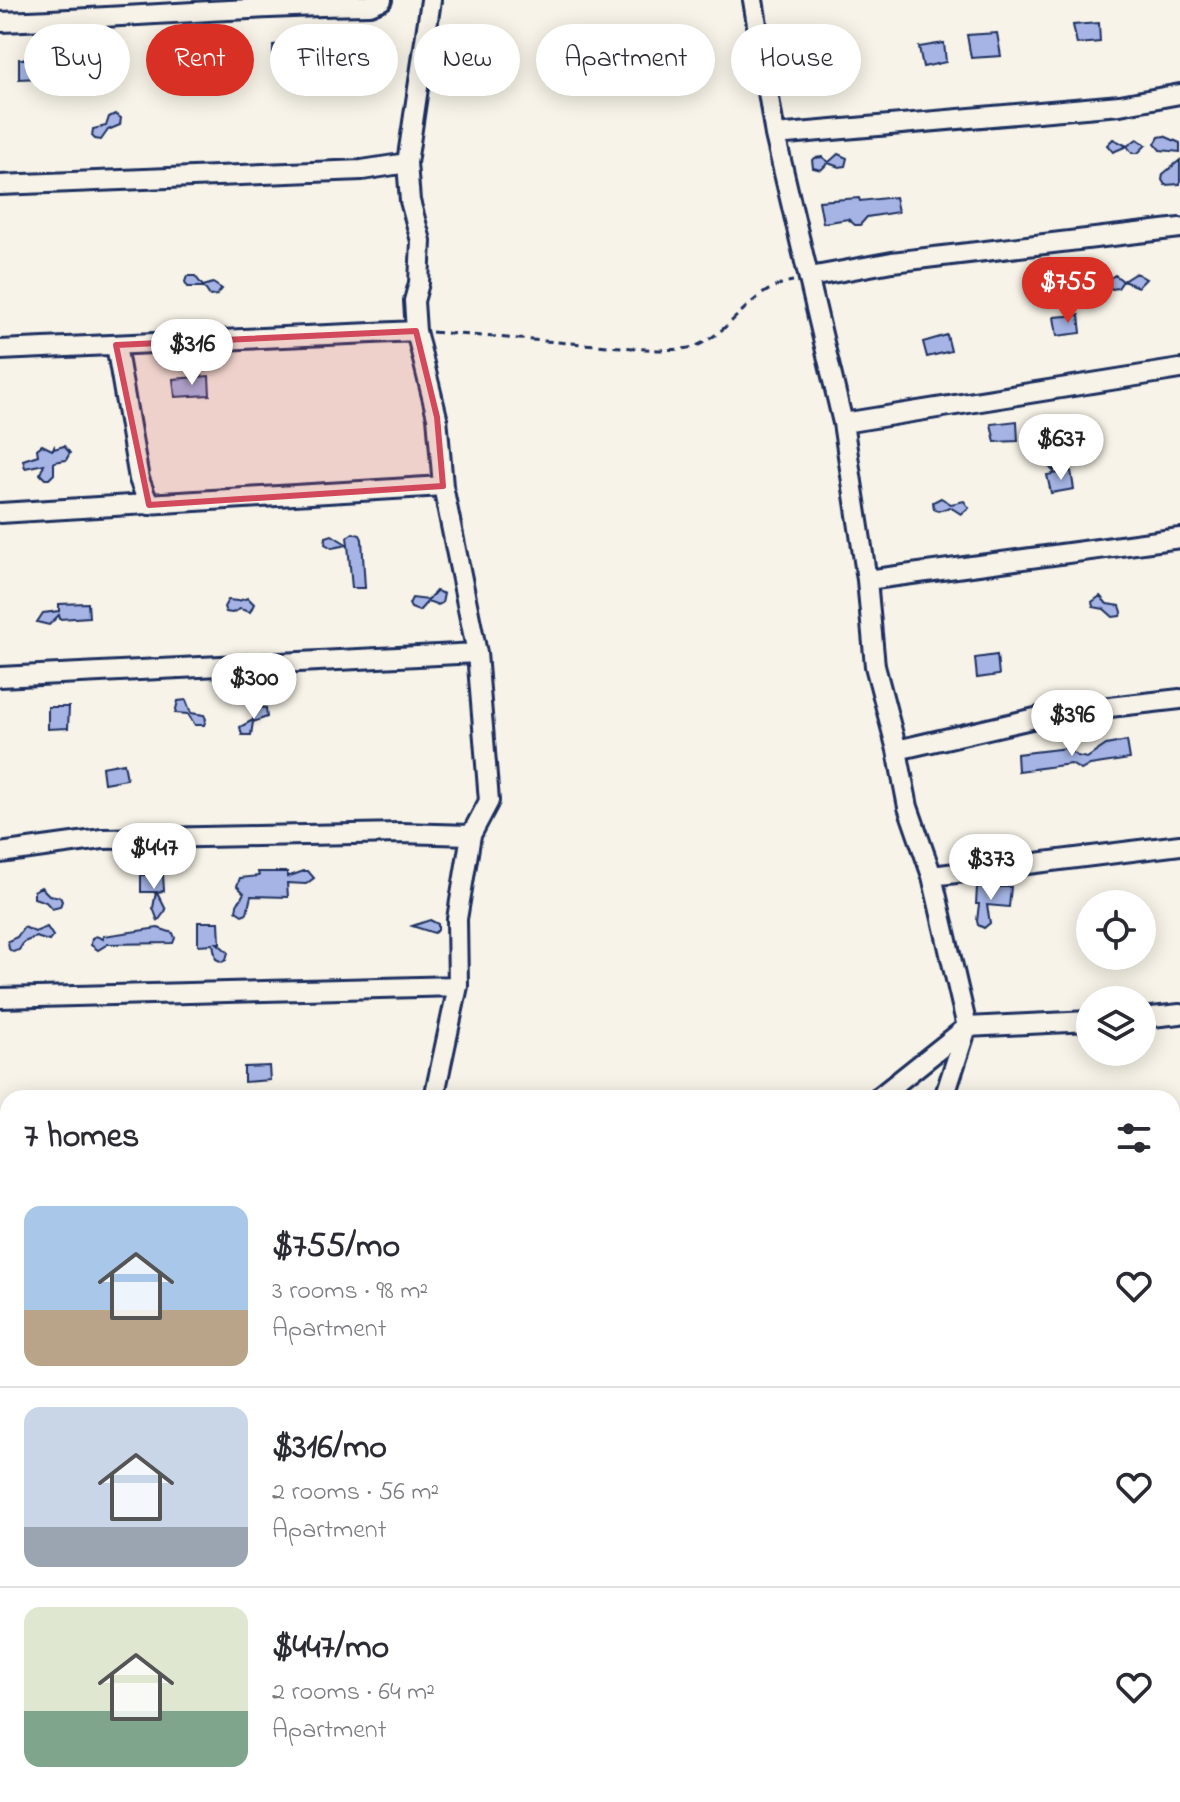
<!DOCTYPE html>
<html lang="en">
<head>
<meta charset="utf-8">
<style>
	:root { --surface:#fff; --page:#f2f2f3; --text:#2b2b33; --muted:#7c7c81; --line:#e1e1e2; --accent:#d93025 }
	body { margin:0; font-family:"Indie Flower",sans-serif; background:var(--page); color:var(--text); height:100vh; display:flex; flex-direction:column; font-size:30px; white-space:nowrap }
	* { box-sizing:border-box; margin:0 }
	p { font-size:26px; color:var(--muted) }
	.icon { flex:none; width:44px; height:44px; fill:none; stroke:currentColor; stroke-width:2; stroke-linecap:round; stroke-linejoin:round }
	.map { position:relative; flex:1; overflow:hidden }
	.panel { position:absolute; left:0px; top:1090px; width:1180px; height:712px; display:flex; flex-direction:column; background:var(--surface); border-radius:24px 24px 0 0; box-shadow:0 4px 20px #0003 }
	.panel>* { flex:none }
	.top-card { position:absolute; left:24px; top:24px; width:1132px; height:72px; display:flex; gap:16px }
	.controls { position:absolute; left:1076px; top:890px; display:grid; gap:16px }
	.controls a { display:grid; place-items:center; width:80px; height:80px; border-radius:50%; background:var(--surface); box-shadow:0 4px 20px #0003; font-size:40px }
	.price { position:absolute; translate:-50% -68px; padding:0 18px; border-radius:28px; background:#fff; color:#222; font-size:26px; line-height:52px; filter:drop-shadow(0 2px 4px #0008) }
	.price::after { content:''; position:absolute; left:50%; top:48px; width:24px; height:18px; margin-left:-12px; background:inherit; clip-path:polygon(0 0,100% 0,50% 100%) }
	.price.on { background:var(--accent); color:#fff }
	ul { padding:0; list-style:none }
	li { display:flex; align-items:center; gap:24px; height:200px; padding:0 24px }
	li+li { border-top:2px solid var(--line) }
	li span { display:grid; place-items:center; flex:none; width:224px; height:160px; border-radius:16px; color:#555 }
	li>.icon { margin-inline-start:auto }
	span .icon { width:96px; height:96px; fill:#fffc; stroke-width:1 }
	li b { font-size:34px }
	h2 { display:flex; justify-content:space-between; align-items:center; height:96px; padding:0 24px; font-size:34px }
	.tag { padding:0 28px; border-radius:36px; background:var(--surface); box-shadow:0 4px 20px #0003; font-size:28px; line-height:72px }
	.tag.on { background:var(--accent); color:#fff }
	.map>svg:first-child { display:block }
	.building { fill:#a5b4e4; stroke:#1b2f5e; stroke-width:2 }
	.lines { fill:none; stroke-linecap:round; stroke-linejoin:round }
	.street-casing { stroke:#1b2f5e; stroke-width:24 }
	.secondary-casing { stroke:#1b2f5e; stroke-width:32 }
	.path { stroke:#1b2f5e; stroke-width:3; stroke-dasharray:8 6; stroke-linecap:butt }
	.street { stroke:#f7f3e8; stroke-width:18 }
	.secondary { stroke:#f7f3e8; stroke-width:26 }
	.marked { fill:#d1495b; fill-opacity:0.2; stroke:#d1495b; stroke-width:6; stroke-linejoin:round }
</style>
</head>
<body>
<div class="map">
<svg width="1180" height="1802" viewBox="0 0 1180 1802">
	<rect width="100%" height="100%" fill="#f7f3e8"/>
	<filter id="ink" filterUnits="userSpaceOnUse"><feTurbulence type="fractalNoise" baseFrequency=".0125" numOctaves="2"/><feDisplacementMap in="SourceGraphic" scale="16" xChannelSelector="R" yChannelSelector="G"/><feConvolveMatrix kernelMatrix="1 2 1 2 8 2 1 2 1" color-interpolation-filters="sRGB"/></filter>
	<g filter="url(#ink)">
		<path class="building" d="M1099 23 1100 42 1077 44 1073 25Z
			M997 33 1001 56 971 58 967 35Z
			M298 43 299 62 273 65V45Z
			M944 43 946 62 923 67 919 47Z
			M19 59H41L40 78 19 79Z
			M115 114 121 118 120 125 108 130 101 140 95 139 92 136 93 129 106 126 109 117Z
			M1164 136 1180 143V152L1160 150 1155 144 1159 137Z
			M1113 139 1127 146 1137 139 1146 145 1138 153H1132L1127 146 1113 152 1107 145Z
			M838 154 847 158 845 166 839 167 828 163 821 170 813 168 812 160 815 158 822 157 829 162Z
			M1180 160V184L1165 185 1162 180 1163 174Z
			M895 197 898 212 867 217 860 225H855L848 219 823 223 819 201 859 198 860 201Z
			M1136 273 1146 279 1138 287 1123 281 1118 288 1112 289 1104 282 1115 275 1123 281Z
			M187 276H195L203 286 213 283 222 289 217 295 210 296 204 287H188L185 282Z
			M1079 315 1081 333 1057 336 1054 317Z
			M947 335 951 351 927 357 923 342Z
			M209 376 210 395 175 397 173 379Z
			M1017 421 1018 441 995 442 991 424Z
			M42 445 52 450 54 447V449L64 446 70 453 66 460 54 462V474L49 479H45L40 474 44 464 25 468 23 460 38 455 37 449Z
			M1044 450H1050L1053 453 1054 472 1041 458Z
			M1071 471 1074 489 1051 493 1047 475Z
			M941 498 951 504 964 501 969 508 961 514 950 507 938 511 934 509 933 502Z
			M353 533 360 535 362 539 365 588H352L348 545 332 548 325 544 326 537 332 535 348 545 347 537Z
			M436 591 444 594 442 603 438 605 428 601 419 611 411 608 409 604 412 598 428 600Z
			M1100 596 1107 604 1120 606 1122 612 1120 616 1113 617 1104 609 1093 607 1092 602Z
			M248 598 254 604 250 612 240 609 232 613 226 612 224 607 228 600 238 601Z
			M88 603 89 617 60 619 59 615 49 625 37 622 43 613 59 611V604Z
			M997 655 999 675 977 678 975 658Z
			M186 700 191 713 204 715 206 719 204 725H195L188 714 175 713 178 701Z
			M48 707H69L68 728 48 729Z
			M257 707 266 708 267 717 253 722 251 735H242L240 727 253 720Z
			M1127 741 1130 759 1090 765 1081 770 1071 764 1018 771 1017 754 1067 748 1077 756 1087 758 1106 745Z
			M124 763 127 779 104 783 102 767Z
			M304 871H308L314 878 306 884 287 883 288 897 251 896 247 913 242 915 236 911 237 905 244 893 237 886 240 878 259 876 258 872H287V877Z
			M141 875H163L164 891 157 892 166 910 158 921 153 908 156 892H141Z
			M41 887 49 895 60 897 62 901 60 907 52 909 46 902 34 898V891Z
			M977 887H1011L1009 907 987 905 990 923 984 928 978 925 977 921 979 904H976Z
			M430 920 438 924V930L434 933 412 926Z
			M198 922H219L220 943H217L228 952 226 960 222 962 216 959 213 944 198 945Z
			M24 927 35 932 47 927 53 936 49 941 36 937 24 942 19 950 13 952 9 949 8 941 17 937Z
			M158 928 173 933 175 938 173 943 108 944 98 950 91 945 92 938 96 936 103 939V936Z
			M269 1066 270 1080 244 1082V1067Z"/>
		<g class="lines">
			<defs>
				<path id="street" d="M431 0 407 163 410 201 421 241 419 283 414 301 416 331 437 417 443 486 477 653 489 801 471 835 457 919 458 986 434 1098
					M753 0 775 135 843 423 867 580 875 666 897 750 908 807 932 876 967 1027 944 1098
					M0 22C123 18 246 6 370 5L382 0
					M775 135 1120 105 1180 94
					M0 185 362 170 407 163
					M810 277 892 262 1180 228
					M116 345 139 479 149 505
					M0 350 416 331
					M843 423 1180 369
					M0 513 443 486
					M867 580 1180 538
					M0 677 477 653
					M897 750 1057 713 1180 699
					M0 853 102 839 401 833 471 835
					M932 876 1180 845
					M0 998 458 986
					M1142 1018 1180 1014
					M878 1098 967 1027 1090 1021
					M0 1138H8
					M1172 1150 1180 1149
					M1172 1268 1180 1266
					M0 1287 8 1286
					M1172 1407 1180 1405
					M0 1421H8
					M1172 1530 1180 1528
					M0 1552 8 1551
					M1172 1629 1180 1628
					M1172 1722 1180 1721
					M367 1794 368 1802
					M236 1802 263 1795 302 1794
					M780 1802 812 1794"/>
				<path id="secondary" d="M0 1785 6 1802"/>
			</defs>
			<use href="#street" class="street-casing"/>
			<use href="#secondary" class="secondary-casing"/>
			<path class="path" d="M432 332 658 350C670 349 685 350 696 346 735 330 749 289 793 281"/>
			<use href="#street" class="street"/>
			<use href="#secondary" class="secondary"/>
		</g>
	</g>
	<path class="marked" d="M416 331 437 417 443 486 149 505 116 345Z"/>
</svg>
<div class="controls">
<a><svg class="icon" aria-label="locate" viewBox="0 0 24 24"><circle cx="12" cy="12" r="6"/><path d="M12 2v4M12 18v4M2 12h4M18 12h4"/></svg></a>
<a><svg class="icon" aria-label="layers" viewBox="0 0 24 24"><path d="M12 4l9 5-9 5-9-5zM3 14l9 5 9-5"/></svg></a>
</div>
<b class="price on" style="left:1068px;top:325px">$755</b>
<b class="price" style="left:192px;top:387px">$316</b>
<b class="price" style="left:1061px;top:482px">$637</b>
<b class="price" style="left:254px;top:721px">$300</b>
<b class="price" style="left:1072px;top:758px">$396</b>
<b class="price" style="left:154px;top:891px">$447</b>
<b class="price" style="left:991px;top:902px">$373</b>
<div class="top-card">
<a class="tag">Buy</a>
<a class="tag on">Rent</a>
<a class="tag">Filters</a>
<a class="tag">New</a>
<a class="tag">Apartment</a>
<a class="tag">House</a>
</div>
<section class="panel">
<h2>7 homes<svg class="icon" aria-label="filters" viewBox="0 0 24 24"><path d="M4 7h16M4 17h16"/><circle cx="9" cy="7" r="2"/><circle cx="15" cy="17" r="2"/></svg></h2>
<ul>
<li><span style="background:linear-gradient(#a9c7e8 65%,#b9a48a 0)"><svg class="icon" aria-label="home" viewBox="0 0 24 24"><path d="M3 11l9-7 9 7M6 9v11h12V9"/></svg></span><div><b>$755/mo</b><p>3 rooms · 98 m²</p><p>Apartment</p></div><svg class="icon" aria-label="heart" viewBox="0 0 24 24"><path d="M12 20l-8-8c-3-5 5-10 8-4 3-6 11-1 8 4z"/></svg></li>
<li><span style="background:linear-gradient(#c9d6e8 75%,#9aa5b1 0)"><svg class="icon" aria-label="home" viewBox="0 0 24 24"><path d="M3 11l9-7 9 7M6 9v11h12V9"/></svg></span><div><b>$316/mo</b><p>2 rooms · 56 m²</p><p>Apartment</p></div><svg class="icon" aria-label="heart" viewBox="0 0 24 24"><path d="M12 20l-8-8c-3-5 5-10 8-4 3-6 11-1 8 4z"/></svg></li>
<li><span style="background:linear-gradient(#dfe7d0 65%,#7fa58c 0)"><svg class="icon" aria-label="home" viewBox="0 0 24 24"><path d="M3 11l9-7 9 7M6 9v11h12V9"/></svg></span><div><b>$447/mo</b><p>2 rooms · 64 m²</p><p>Apartment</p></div><svg class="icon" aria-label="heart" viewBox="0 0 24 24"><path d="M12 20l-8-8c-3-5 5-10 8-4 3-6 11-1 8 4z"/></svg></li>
</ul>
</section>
</div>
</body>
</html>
